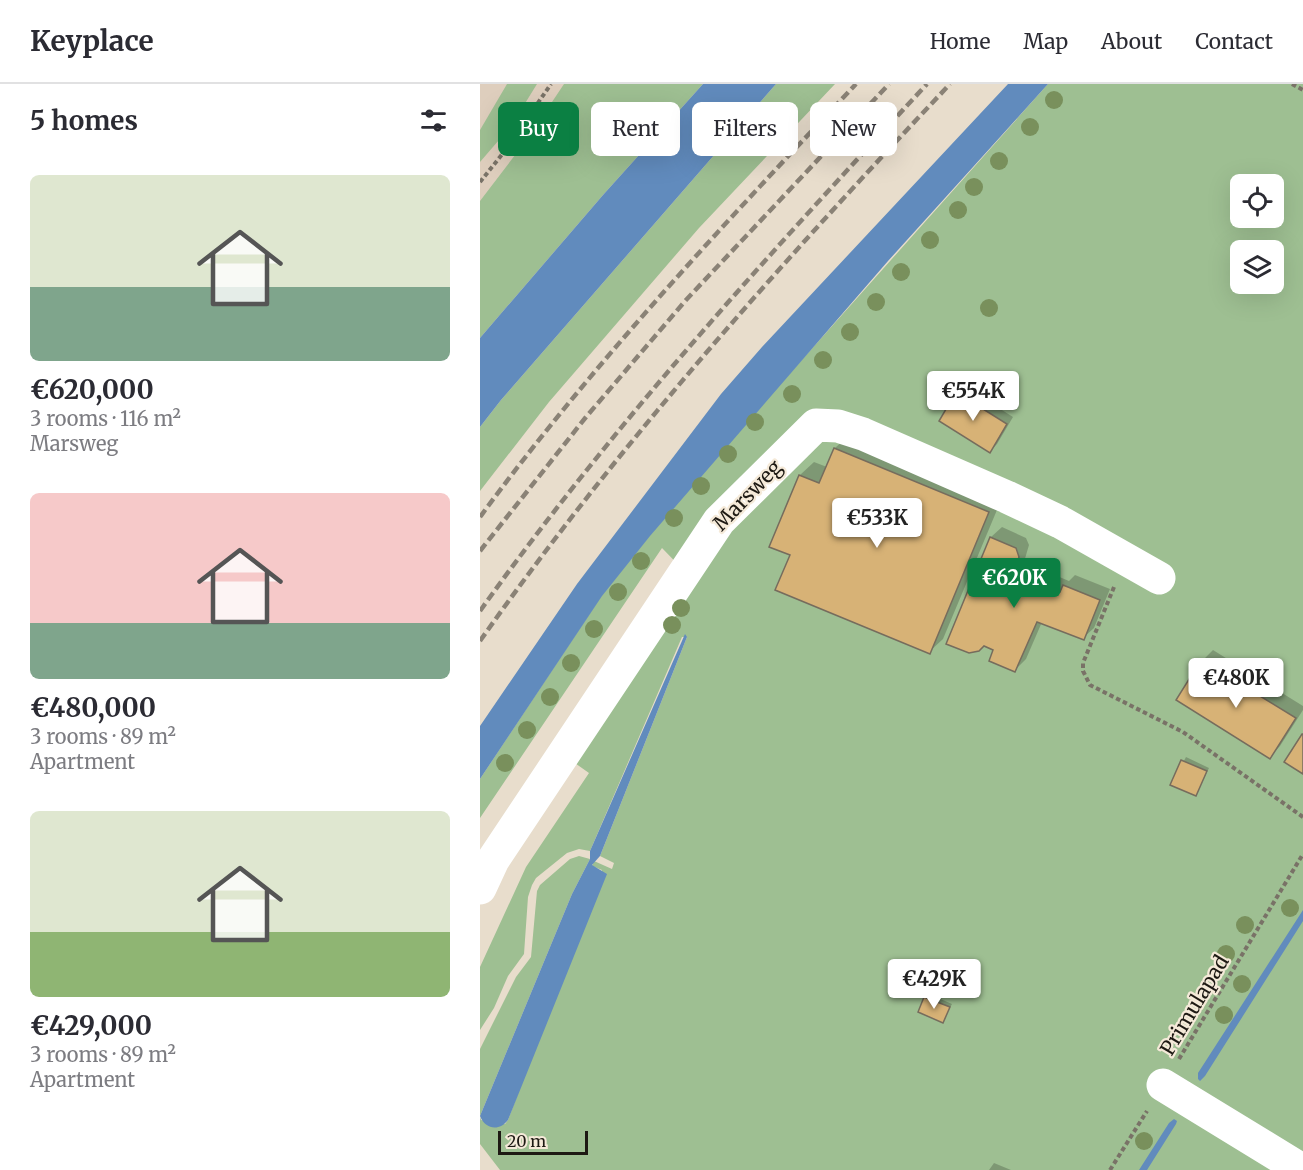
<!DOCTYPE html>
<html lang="en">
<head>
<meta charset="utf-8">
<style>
	:root { --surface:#fff; --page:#f2f2f3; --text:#2b2b33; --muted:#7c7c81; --line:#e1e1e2; --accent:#0b8043 }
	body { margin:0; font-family:Merriweather,serif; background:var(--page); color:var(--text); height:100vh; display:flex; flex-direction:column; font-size:22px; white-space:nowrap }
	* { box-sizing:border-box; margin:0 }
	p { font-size:20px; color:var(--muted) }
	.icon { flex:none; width:33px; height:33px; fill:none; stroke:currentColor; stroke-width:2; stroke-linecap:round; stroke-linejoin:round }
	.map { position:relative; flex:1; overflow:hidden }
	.side { display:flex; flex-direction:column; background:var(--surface); width:480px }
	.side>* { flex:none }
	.hud { position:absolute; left:18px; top:18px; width:570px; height:54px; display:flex; gap:12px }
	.fabs { position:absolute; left:750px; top:90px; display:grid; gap:12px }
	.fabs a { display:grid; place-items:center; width:54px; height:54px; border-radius:9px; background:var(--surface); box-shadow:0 6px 24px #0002; font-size:30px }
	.scale { position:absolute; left:18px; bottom:15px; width:90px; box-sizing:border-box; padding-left:6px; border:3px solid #1d1913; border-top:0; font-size:16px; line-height:21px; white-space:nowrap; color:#1d1913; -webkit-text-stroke:4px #f5ead9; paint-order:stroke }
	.price { position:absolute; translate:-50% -51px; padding:0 14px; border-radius:6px; background:#fff; color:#222; font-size:20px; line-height:39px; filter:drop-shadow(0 2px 3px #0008) }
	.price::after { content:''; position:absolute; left:50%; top:36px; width:18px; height:14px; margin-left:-9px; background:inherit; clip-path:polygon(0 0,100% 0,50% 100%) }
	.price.current { background:var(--accent); color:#fff }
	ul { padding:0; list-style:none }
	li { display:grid; align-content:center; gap:12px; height:318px; padding:0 30px }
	li span { display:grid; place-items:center; height:186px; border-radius:9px; color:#555 }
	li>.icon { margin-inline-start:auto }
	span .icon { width:108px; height:108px; fill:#fffc; stroke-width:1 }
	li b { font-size:26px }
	h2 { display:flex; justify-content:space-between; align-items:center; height:72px; padding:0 30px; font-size:26px }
	.pill { padding:0 21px; border-radius:9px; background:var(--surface); box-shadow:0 6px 24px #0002; font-size:21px; line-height:54px }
	.pill.current { background:var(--accent); color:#fff }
	header { display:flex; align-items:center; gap:36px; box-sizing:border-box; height:84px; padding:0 30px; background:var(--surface); border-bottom:2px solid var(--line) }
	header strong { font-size:28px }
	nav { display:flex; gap:33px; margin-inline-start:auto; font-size:21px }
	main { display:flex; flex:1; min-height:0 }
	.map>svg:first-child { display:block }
	.industrial { fill:#decebd }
	.green { fill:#9ebf92; fill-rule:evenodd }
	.water { fill:#618bbd }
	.shadow { fill:#0003 }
	.building { fill:#d7b276; stroke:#766c5d; stroke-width:1.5 }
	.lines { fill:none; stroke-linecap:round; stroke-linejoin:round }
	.path { stroke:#797267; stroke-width:4; stroke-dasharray:4.5 3; stroke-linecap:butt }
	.minor { stroke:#fff; stroke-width:33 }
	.rail { stroke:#8a8276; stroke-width:4.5; stroke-dasharray:9 4.5; stroke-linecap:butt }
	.tree { fill:#79905c }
	.labels { text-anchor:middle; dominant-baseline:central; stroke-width:4.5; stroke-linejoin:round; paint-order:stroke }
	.street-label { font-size:20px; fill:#1d1913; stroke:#f5ead9 }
</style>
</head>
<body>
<header>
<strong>Keyplace</strong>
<nav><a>Home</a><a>Map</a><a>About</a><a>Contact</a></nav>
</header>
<main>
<section class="side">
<h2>5 homes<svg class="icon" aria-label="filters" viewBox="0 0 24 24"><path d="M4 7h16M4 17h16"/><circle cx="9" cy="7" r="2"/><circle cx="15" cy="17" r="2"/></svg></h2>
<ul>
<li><span style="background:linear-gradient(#dfe7d0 60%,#7fa58c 0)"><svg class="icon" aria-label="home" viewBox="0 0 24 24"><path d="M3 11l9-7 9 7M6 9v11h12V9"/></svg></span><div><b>€620,000</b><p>3 rooms · 116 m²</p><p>Marsweg</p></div></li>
<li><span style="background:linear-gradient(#f6c9c9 70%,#7fa58c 0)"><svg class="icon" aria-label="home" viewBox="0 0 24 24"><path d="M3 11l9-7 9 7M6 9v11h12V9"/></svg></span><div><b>€480,000</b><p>3 rooms · 89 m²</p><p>Apartment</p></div></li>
<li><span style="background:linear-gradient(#dfe7d0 65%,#8fb573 0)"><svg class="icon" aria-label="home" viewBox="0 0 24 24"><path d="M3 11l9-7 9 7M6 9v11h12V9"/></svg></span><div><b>€429,000</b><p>3 rooms · 89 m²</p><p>Apartment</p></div></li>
</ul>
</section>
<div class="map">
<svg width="823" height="1086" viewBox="0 0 823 1086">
	<rect width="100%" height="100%" fill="#e8ddcc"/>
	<path class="industrial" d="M0 0H147L0 184Z"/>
	<path class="green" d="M27 0H57L31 42 0 78V46Z
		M84 0H223L123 111 0 254V117L48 54Z
		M296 0H355L219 144 69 318 0 407V343L21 316Z
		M568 0H823V1086H20L0 1060V1033L1 1036 25 1040 28 1036 122 786 112 782 114 777 132 785 134 779 120 772 207 553H202L110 767 99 765 87 769 56 794 52 801 48 813 44 870 28 892 14 924 0 946V883L46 783 109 689 92 677 214 497 182 464 0 734V695L122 511 170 451 295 306ZM760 100H794V134H760ZM760 166H794V200H760Z
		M99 772 110 775 92 810 0 1032V965L36 893 51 873 57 807 60 801 90 775Z"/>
	<path class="water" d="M223 0H296L21 316 0 343V254L123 111Z
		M528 0H568L408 177 170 452 122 512 0 695V642L97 500 241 310 282 263Z
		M205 550 207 553 120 772 112 781 127 790 28 1036C19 1048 5 1045 0 1032L92 810 110 775V767Z
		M823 826V837L725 992 720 997 718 995V989Z
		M694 1035 697 1037 696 1040 667 1086H659L689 1039Z"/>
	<path class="shadow" d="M484 302 533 333 517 360 510 367 477 309Z
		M369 351 522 414 463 555 449 568 312 470 291 462 320 391 334 378 347 383 355 364Z
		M522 443 546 454 549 461 544 478 589 497 595 491 630 505 614 544 603 554 562 538 546 575 535 586 515 565 504 561 468 559 511 453Z
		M733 566 823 622V626L800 662 790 673 722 577Z
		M706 673 729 684 716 711 692 700Z
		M449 910 472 920 463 937 440 927Z
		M514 1079 531 1086H509Z"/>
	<path class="building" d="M476 308 527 340 510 369 459 337Z
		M354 364 509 428 450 570 295 506 310 471 289 463 319 391 339 399Z
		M510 453 536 464 539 473 534 489 580 508 583 501 620 516 604 556 557 538 535 588 509 577 513 566 504 562 499 567 489 569 466 560Z
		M721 576 816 634 790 675 696 616Z
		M822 650H823V690L804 678Z
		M701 676 727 687 716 712 690 701Z
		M444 913 470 923 463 939 438 928Z"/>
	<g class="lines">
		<path class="path" d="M812 0 823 6
			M0 98 24 68 71 0
			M634 503 603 579V587L610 601 703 648 823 733
			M699 975 823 770
			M630 1086 667 1027"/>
		<path class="minor" d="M0 804 13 776 239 437 336 341 358 342 383 350 527 413 580 438 679 494
			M683 1001 822 1086"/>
		<path class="rail" d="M0 433C113 279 245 139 376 0
			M0 467 106 333 206 216 409 0
			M0 527C134 339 290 169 447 0
			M0 557C140 358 304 176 470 0"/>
	</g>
	<g class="tree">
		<circle cx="574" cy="16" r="9"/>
		<circle cx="550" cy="43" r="9"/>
		<circle cx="519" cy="77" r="9"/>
		<circle cx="494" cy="103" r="9"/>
		<circle cx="478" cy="126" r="9"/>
		<circle cx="450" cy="156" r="9"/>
		<circle cx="421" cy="188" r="9"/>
		<circle cx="396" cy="218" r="9"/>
		<circle cx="509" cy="224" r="9"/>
		<circle cx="370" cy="248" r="9"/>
		<circle cx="343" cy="276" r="9"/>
		<circle cx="312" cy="310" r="9"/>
		<circle cx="275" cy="338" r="9"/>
		<circle cx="248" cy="370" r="9"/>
		<circle cx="221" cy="402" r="9"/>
		<circle cx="194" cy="434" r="9"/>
		<circle cx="161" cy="477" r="9"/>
		<circle cx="138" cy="508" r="9"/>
		<circle cx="201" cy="524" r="9"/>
		<circle cx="192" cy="541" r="9"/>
		<circle cx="114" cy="545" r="9"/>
		<circle cx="91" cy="579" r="9"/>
		<circle cx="70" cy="613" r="9"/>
		<circle cx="47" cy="646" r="9"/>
		<circle cx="25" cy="679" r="9"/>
		<circle cx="810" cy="824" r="9"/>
		<circle cx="765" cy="841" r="9"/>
		<circle cx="746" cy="870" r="9"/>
		<circle cx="762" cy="900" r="9"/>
		<circle cx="744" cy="931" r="9"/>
		<circle cx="664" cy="1057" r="9"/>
	</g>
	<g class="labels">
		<g class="street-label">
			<text transform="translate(267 411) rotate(-46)">Marsweg</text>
			<text transform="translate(714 921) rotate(-59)">Primulapad</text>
		</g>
	</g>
</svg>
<div class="fabs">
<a><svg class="icon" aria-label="locate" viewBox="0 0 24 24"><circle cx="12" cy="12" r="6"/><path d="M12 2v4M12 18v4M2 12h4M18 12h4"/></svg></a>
<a><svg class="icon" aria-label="layers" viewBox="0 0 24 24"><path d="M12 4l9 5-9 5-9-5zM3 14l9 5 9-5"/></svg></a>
</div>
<div class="scale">20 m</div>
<b class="price" style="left:493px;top:338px">€554K</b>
<b class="price" style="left:397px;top:465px">€533K</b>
<b class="price current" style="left:534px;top:525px">€620K</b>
<b class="price" style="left:756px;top:625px">€480K</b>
<b class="price" style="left:454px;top:926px">€429K</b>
<div class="hud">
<a class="pill current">Buy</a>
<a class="pill">Rent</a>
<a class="pill">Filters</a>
<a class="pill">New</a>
</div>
</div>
</main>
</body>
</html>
